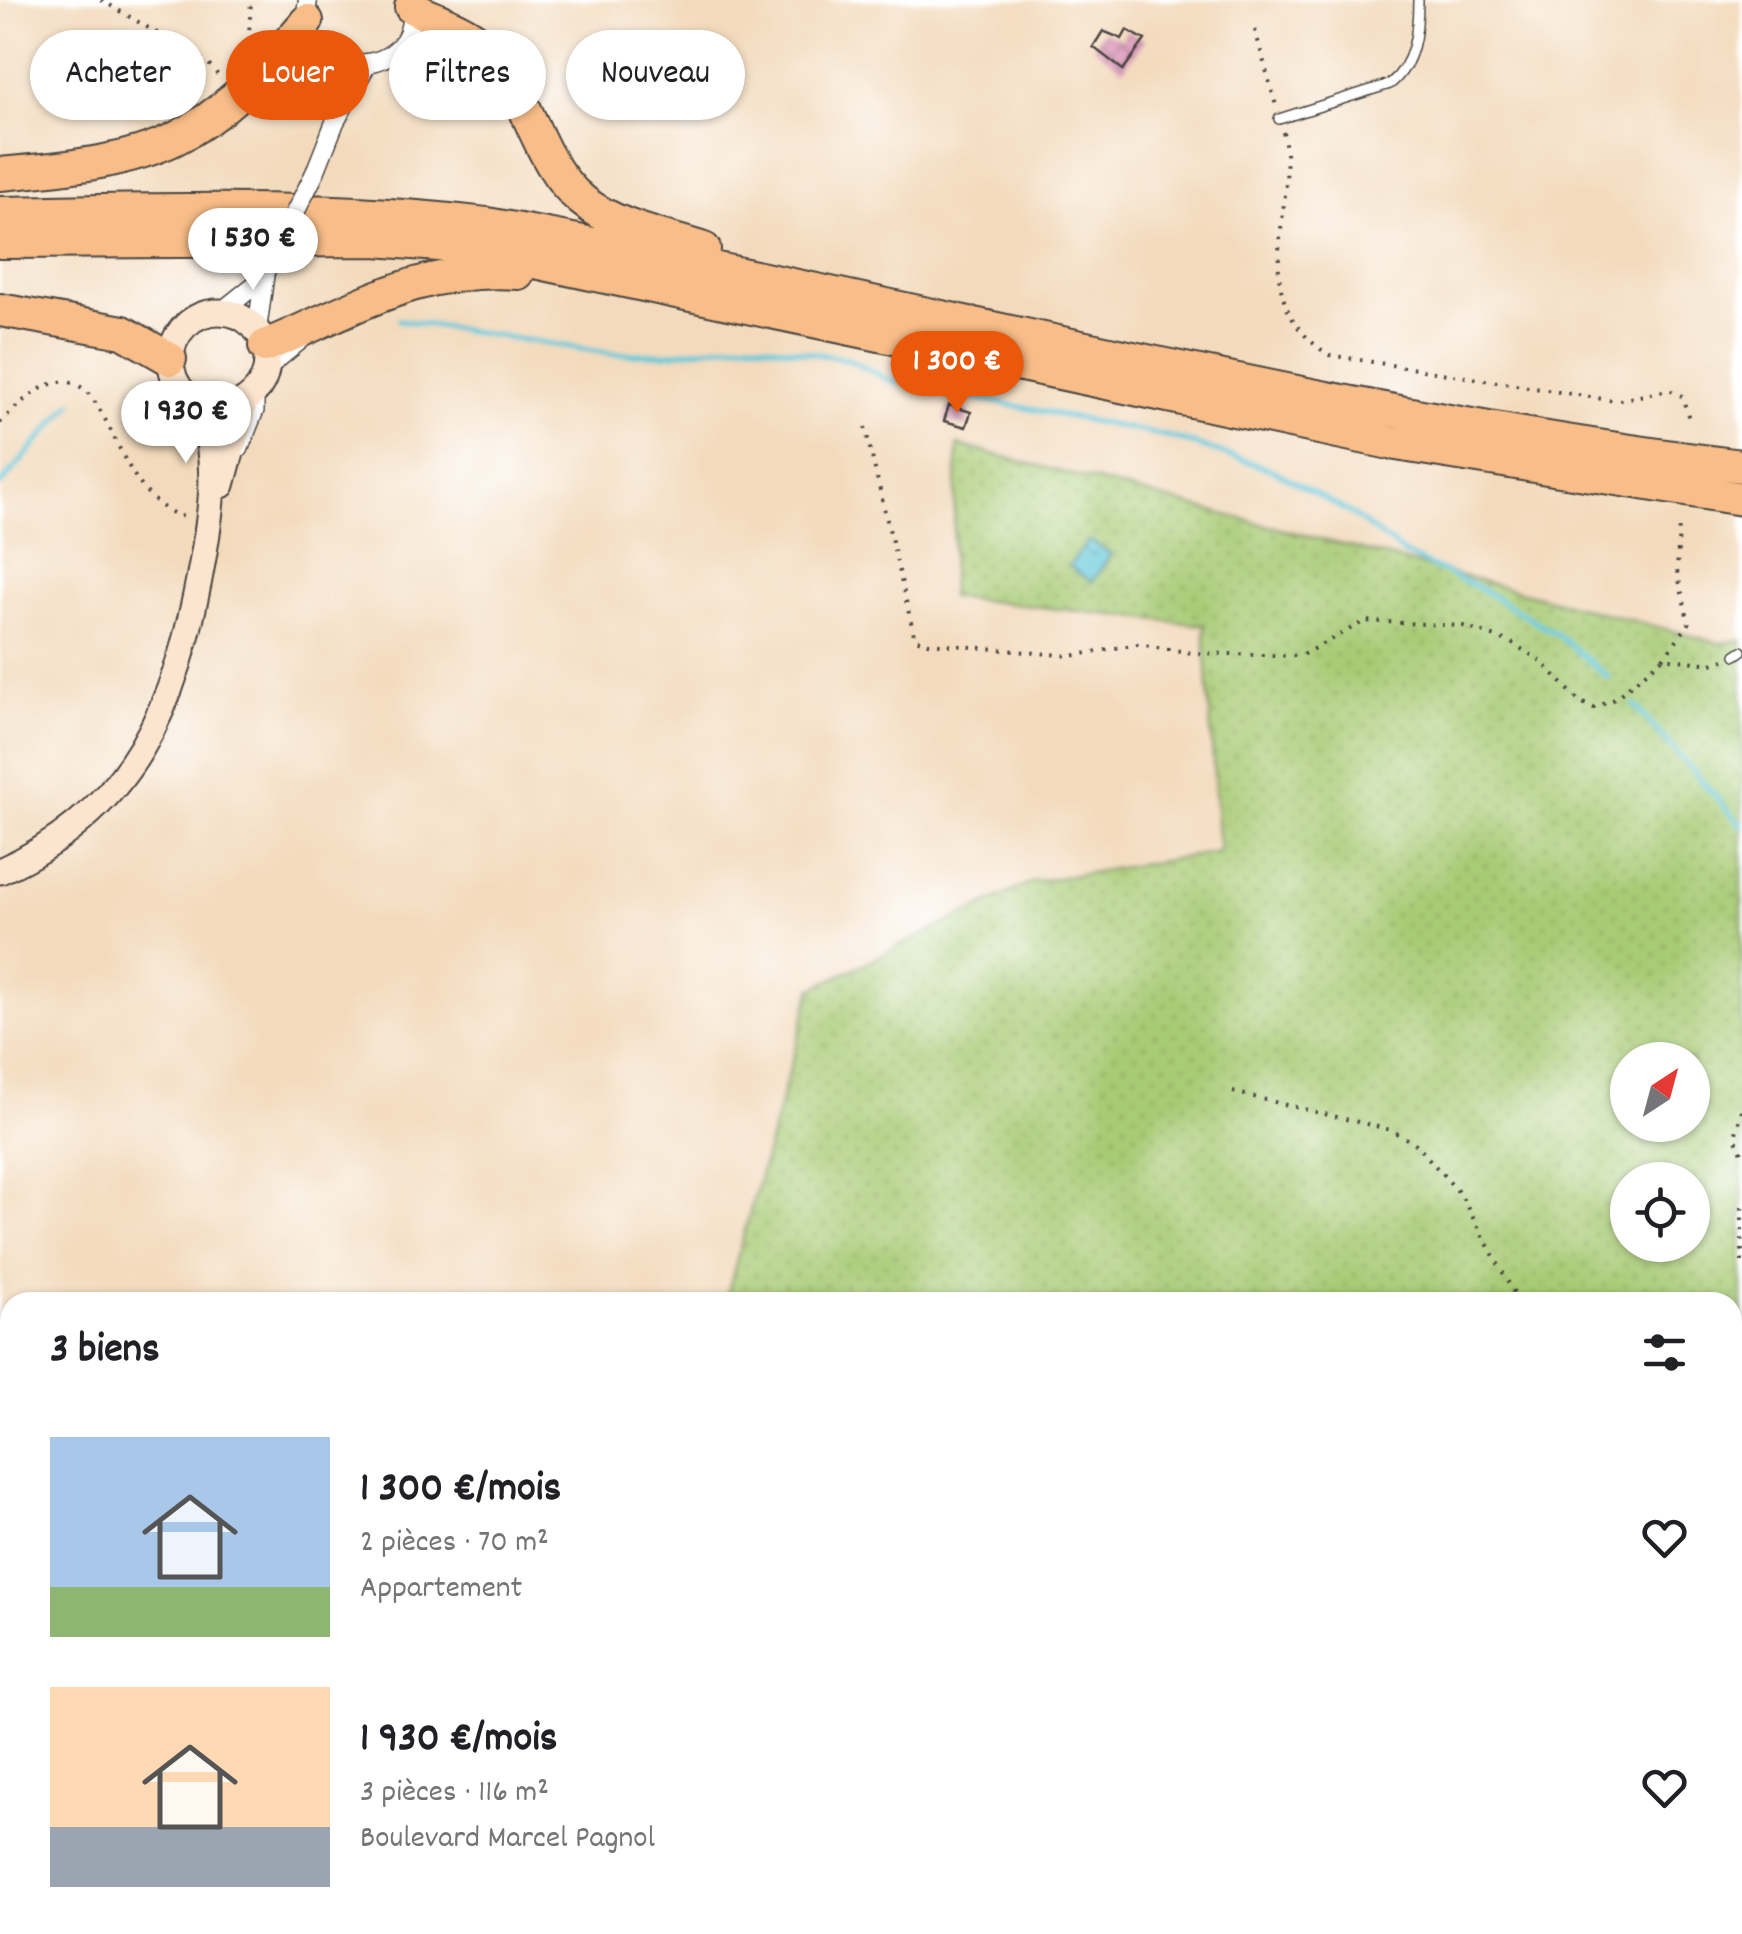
<!DOCTYPE html>
<html lang="fr">
<head>
<meta charset="utf-8">
<style>
	:root { --surface:#fff; --page:#f2f2f2; --text:#202124; --muted:#757577; --accent:#ea580c }
	body { margin:0; font-family:Dekko,sans-serif; background:var(--page); color:var(--text); height:100vh; display:flex; flex-direction:column; font-size:38px; white-space:nowrap }
	* { box-sizing:border-box; margin:0 }
	p { font-size:32px; color:var(--muted) }
	.icon { flex:none; width:55px; height:55px; fill:none; stroke:currentColor; stroke-width:2; stroke-linecap:round; stroke-linejoin:round }
	.map { position:relative; flex:1; overflow:hidden }
	.details { position:absolute; left:0px; top:1292px; width:1742px; height:642px; display:flex; flex-direction:column; background:var(--surface); border-radius:30px 30px 0 0; box-shadow:0 2px 8px #0004 }
	.details>* { flex:none }
	.hud { position:absolute; left:30px; top:30px; width:1000px; height:90px; display:flex; gap:20px }
	.needle { width:65px; rotate:36deg }
	.tools { position:absolute; left:1610px; top:1042px; display:grid; gap:20px }
	.tools a { display:grid; place-items:center; width:100px; height:100px; border-radius:50%; background:var(--surface); box-shadow:0 2px 8px #0004; font-size:50px }
	.price { position:absolute; translate:-50% -85px; padding:0 22px; border-radius:35px; background:#fff; color:#222; font-size:32px; line-height:65px; filter:drop-shadow(0 2px 5px #0008) }
	.price::after { content:''; position:absolute; left:50%; top:60px; width:30px; height:22px; margin-left:-15px; background:inherit; clip-path:polygon(0 0,100% 0,50% 100%) }
	.price.on { background:var(--accent); color:#fff }
	ul { padding:0; list-style:none }
	li { display:flex; align-items:center; gap:30px; height:250px; padding:0 50px }
	li span { display:grid; place-items:center; flex:none; width:280px; height:200px; border-radius:0px; color:#555 }
	li>.icon { margin-inline-start:auto }
	span .icon { width:120px; height:120px; fill:#fffc; stroke-width:1 }
	li b { font-size:42px }
	h2 { display:flex; justify-content:space-between; align-items:center; height:120px; padding:0 50px; font-size:42px }
	.pill { padding:0 35px; border-radius:45px; background:var(--surface); box-shadow:0 2px 8px #0004; font-size:35px; line-height:90px }
	.pill.on { background:var(--accent); color:#fff }
	.map>svg:first-child { display:block }
	.grass { fill:url(#grass-dots); stroke:#6a7b50; stroke-width:2.5; fill-rule:evenodd }
	.water { fill:url(#water-ripples); stroke:#457982; stroke-width:2.5 }
	.lines { fill:none; stroke-linecap:round; stroke-linejoin:round }
	.stream { stroke:#5fc7da; stroke-width:5 }
	.building { fill:url(#building-cross-hatch) }
	.lane-casing { stroke:#494541; stroke-width:12 }
	.street-casing { stroke:#494541; stroke-width:21 }
	.secondary-casing { stroke:#494541; stroke-width:29 }
	.highway-casing { stroke:#494541; stroke-width:36 }
	.path { stroke:#494541; stroke-width:4; stroke-dasharray:2.5 8; stroke-linecap:butt }
	.lane { stroke:#fff; stroke-width:9 }
	.street { stroke:#fff; stroke-width:18 }
	.secondary { stroke:#fce5cf; stroke-width:25 }
	.highway { stroke:#f8bd88; stroke-width:32 }
	.street-bridge-casing { stroke:#494541; stroke-width:21; stroke-linecap:butt }
	.street-bridge { stroke:#fff; stroke-width:18 }
</style>
</head>
<body>
<div class="map">
<svg width="1742" height="1934" viewBox="0 0 1742 1934">
	<defs>
		<pattern id="grass-dots" width="8" height="8" patternUnits="userSpaceOnUse" patternTransform="scale(2.5)"><rect width="8" height="8" fill="#a8cb74"/><path d="M2 2h.1M6 6h.1" fill="none" stroke="#91ae65" stroke-width="1.8" stroke-linecap="round"/></pattern>
		<pattern id="water-ripples" width="26" height="14" patternUnits="userSpaceOnUse" patternTransform="scale(2.5)"><rect width="26" height="14" fill="#5fc7da"/><path d="M2 4q2-2 4 0t4 0M15 11q2-2 4 0t4 0" fill="none" stroke="#4fa2b1"/></pattern>
		<pattern id="building-cross-hatch" width="8" height="8" patternUnits="userSpaceOnUse" patternTransform="scale(2.5)"><rect width="8" height="8" fill="#df9dbd"/><path d="M0 0l8 8M0 8l8-8" fill="none" stroke="#b5809a"/></pattern>
	</defs>
	<rect width="100%" height="100%" fill="#fff"/>
	<filter id="ink" filterUnits="userSpaceOnUse"><feTurbulence type="fractalNoise" baseFrequency=".01" numOctaves="2"/><feDisplacementMap in="SourceGraphic" scale="20" xChannelSelector="R" yChannelSelector="G"/><feConvolveMatrix kernelMatrix="1 2 1 2 8 2 1 2 1" color-interpolation-filters="sRGB"/></filter>
	<filter id="wash" filterUnits="userSpaceOnUse"><feTurbulence type="fractalNoise" baseFrequency=".0048" numOctaves="4" result="noise"/><feDisplacementMap in="SourceGraphic" scale="40" xChannelSelector="R" yChannelSelector="G"/><feGaussianBlur stdDeviation="2.25" result="paint"/><feColorMatrix in="noise" values="0 0 0 0 0 0 0 0 0 0 0 0 0 0 0 0 0 1.4 0 .05"/><feComposite in="paint" operator="in"/></filter>
	<g filter="url(#wash)">
		<rect width="100%" height="100%" fill="#f3dabc"/>
		<path class="grass" d="M958 445 1719 643 1742 640V1934H689L701 1925H971L980 1929V1925H1732V1302H725L812 989 1032 882 1219 852 1204 625 950 597ZM1628 1060H1692V1125H1628ZM1628 1180H1692V1245H1628Z
			M0 1356 10 1365V1925H649L672 1934H0Z"/>
		<path class="water" d="M1089 540 1111 554 1092 582 1069 566Z"/>
		<g class="lines">
			<path class="stream" d="M399 320 614 354H665L750 342 847 359 891 381 1175 438 1273 470 1350 513 1405 554 1479 588 1558 635 1608 677
				M0 485 72 403
				M1634 705 1742 826"/>
		</g>
		<g id="blocks">
			<path class="building" d="M1127 30 1145 40 1123 70 1093 47 1103 31 1122 39Z
				M949 405 971 412 966 427 944 421Z"/>
		</g>
	</g>
	<g filter="url(#ink)">
		<use href="#blocks" fill-opacity="0" stroke="#494541" stroke-width="2.5"/>
		<g class="lines">
			<defs>
				<path id="lane" d="M1279 119 1390 84C1415 64 1418 31 1418 0
					M265 375 305 342
					M243 451 259 411V388
					M1736 655 1742 651"/>
				<path id="street" d="M308 0C290 89 430 81 409 0
					M332 58 335 117
					M314 175 335 122 367 64
					M221 312 261 280
					M257 330 265 272"/>
				<path id="secondary" d="M171 360a48 48 0 1 1 96 0a48 48 0 1 1-96 0Z
					M222 485 245 401
					M0 871C134 811 176 705 201 569 212 509 219 464 200 405"/>
				<path id="highway" d="M411 7C435 20 465 28 485 47 530 90 533 160 583 201 615 227 664 236 704 249
					M0 174C161 160 201 146 307 21
					M0 213C163 210 326 204 487 224 906 300 1319 414 1742 466
					M0 242 375 240 464 247 1390 443 1742 499
					M0 310 123 332 170 359
					M265 346C353 310 418 266 518 273"/>
			</defs>
			<use href="#lane" class="lane-casing"/>
			<use href="#street" class="street-casing"/>
			<use href="#secondary" class="secondary-casing"/>
			<use href="#highway" class="highway-casing"/>
			<path class="path" d="M101 0 208 63 221 79
				M1255 30 1277 109
				M248 50 251 0
				M1283 132C1301 213 1239 296 1329 355L1615 401 1669 390 1682 396 1690 422
				M0 423C120 297 92 497 188 518
				M865 427 915 639 929 643 1071 656 1138 644 1192 653 1300 656 1365 621 1463 626 1508 641 1540 660 1580 702 1594 708 1613 700 1663 658 1712 664 1724 660
				M1663 658 1689 624 1677 571 1679 523
				M1233 1092 1391 1130 1416 1144 1460 1194 1519 1302
				M1742 1110 1735 1137 1742 1153
				M1742 1207V1264
				M1732 1320 1742 1323
				M1732 1412 1742 1388
				M1732 1598 1742 1647
				M1732 1686 1742 1692
				M1732 1750 1742 1741
				M109 1925 114 1934
				M1585 1934 1590 1925"/>
			<use href="#lane" class="lane"/>
			<use href="#street" class="street"/>
			<use href="#secondary" class="secondary"/>
			<use href="#highway" class="highway"/>
			<defs>
				<path id="street-bridge" d="M265 272 314 175"/>
			</defs>
			<use href="#street-bridge" class="street-bridge-casing"/>
			<use href="#street-bridge" class="street-bridge"/>
		</g>
	</g>
</svg>
<div class="tools">
<a><svg class="needle" viewBox="-14 -14 28 28"><path d="M0-13l5 13h-10z" fill="#e53935"/><path d="M0 13l5-13h-10z" fill="#757577"/></svg></a>
<a><svg class="icon" aria-label="locate" viewBox="0 0 24 24"><circle cx="12" cy="12" r="6"/><path d="M12 2v4M12 18v4M2 12h4M18 12h4"/></svg></a>
</div>
<b class="price" style="left:253px;top:293px">1 530 €</b>
<b class="price on" style="left:957px;top:416px">1 300 €</b>
<b class="price" style="left:186px;top:466px">1 930 €</b>
<div class="hud">
<a class="pill">Acheter</a>
<a class="pill on">Louer</a>
<a class="pill">Filtres</a>
<a class="pill">Nouveau</a>
</div>
<section class="details">
<h2>3 biens<svg class="icon" aria-label="filters" viewBox="0 0 24 24"><path d="M4 7h16M4 17h16"/><circle cx="9" cy="7" r="2"/><circle cx="15" cy="17" r="2"/></svg></h2>
<ul>
<li><span style="background:linear-gradient(#a9c7e8 75%,#8fb573 0)"><svg class="icon" aria-label="home" viewBox="0 0 24 24"><path d="M3 11l9-7 9 7M6 9v11h12V9"/></svg></span><div><b>1 300 €/mois</b><p>2 pièces · 70 m²</p><p>Appartement</p></div><svg class="icon" aria-label="heart" viewBox="0 0 24 24"><path d="M12 20l-8-8c-3-5 5-10 8-4 3-6 11-1 8 4z"/></svg></li>
<li><span style="background:linear-gradient(#ffd9b3 70%,#9aa5b1 0)"><svg class="icon" aria-label="home" viewBox="0 0 24 24"><path d="M3 11l9-7 9 7M6 9v11h12V9"/></svg></span><div><b>1 930 €/mois</b><p>3 pièces · 116 m²</p><p>Boulevard Marcel Pagnol</p></div><svg class="icon" aria-label="heart" viewBox="0 0 24 24"><path d="M12 20l-8-8c-3-5 5-10 8-4 3-6 11-1 8 4z"/></svg></li>
</ul>
</section>
</div>
</body>
</html>
